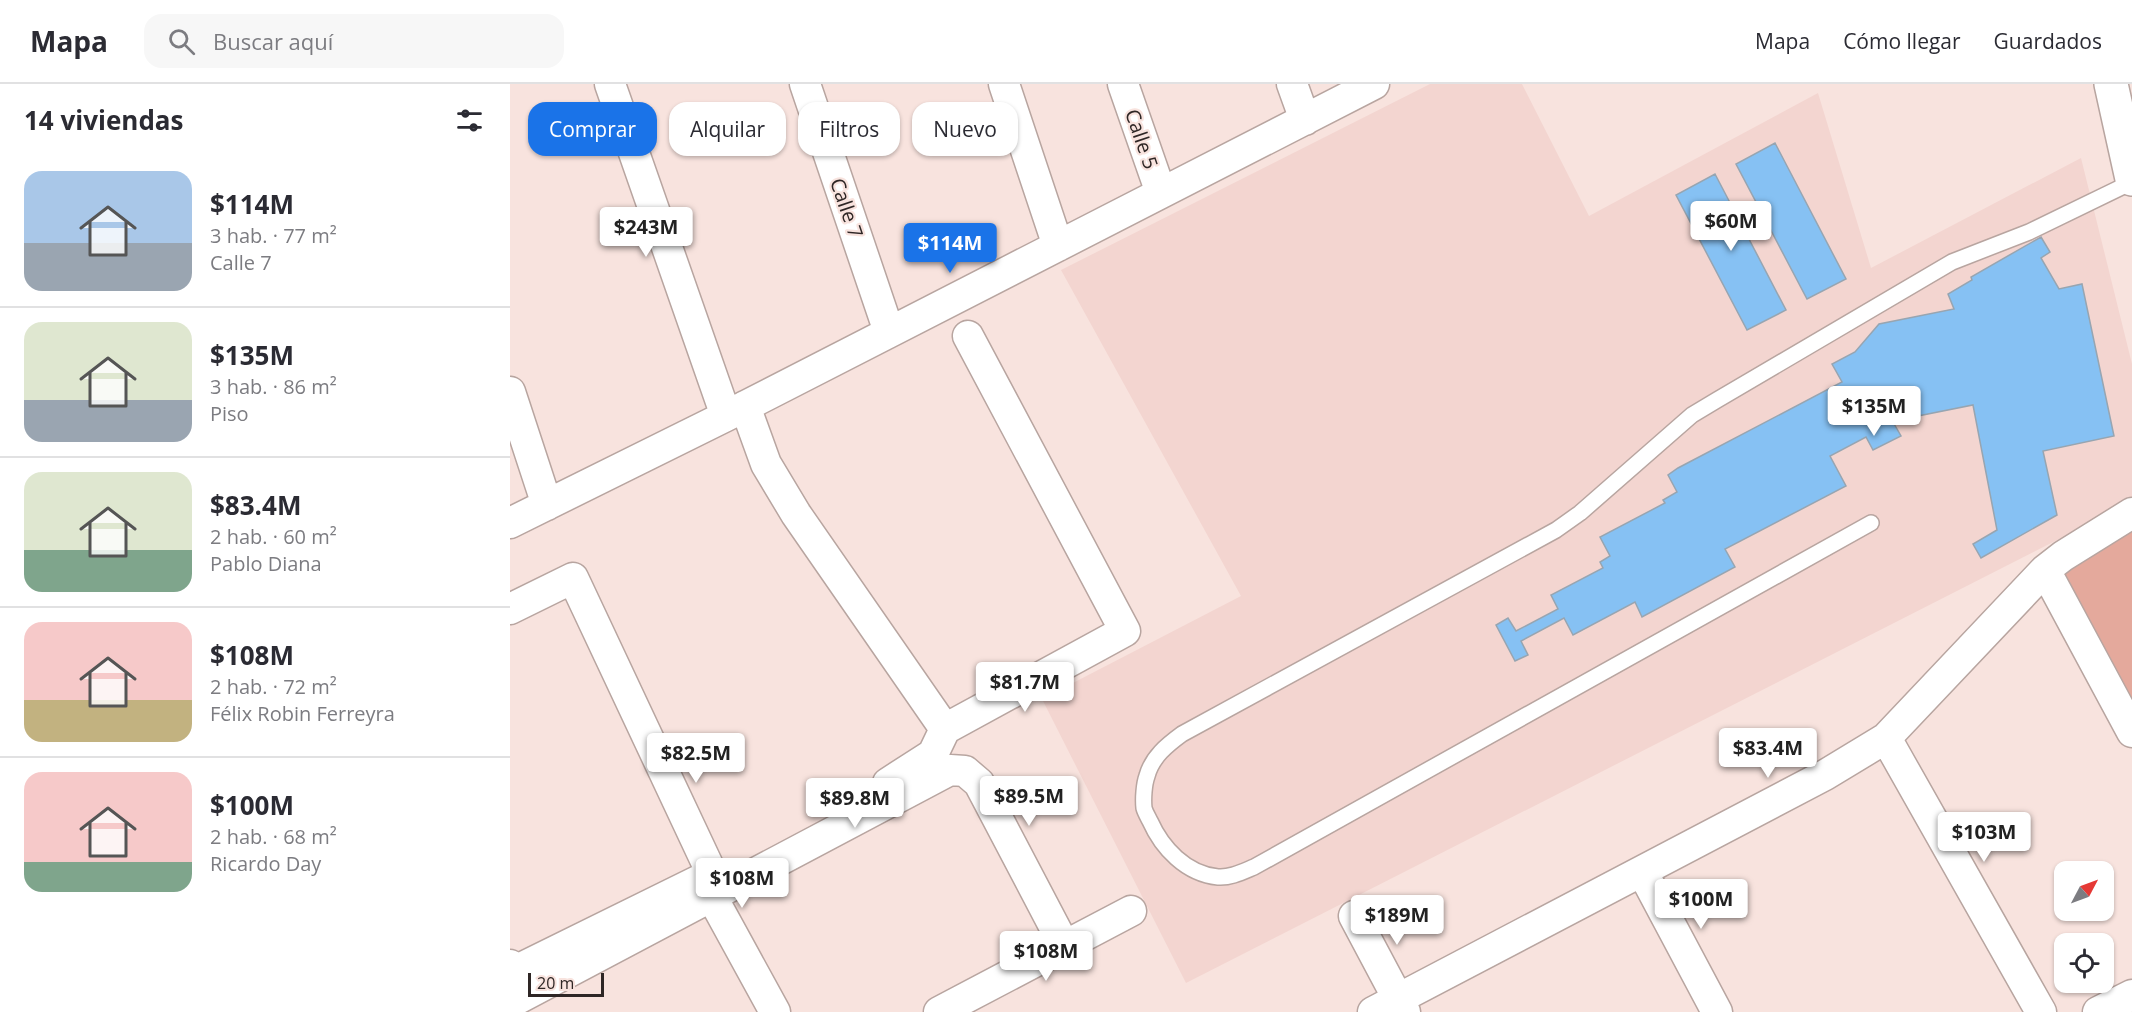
<!DOCTYPE html>
<html lang="es">
<head>
<meta charset="utf-8">
<style>
	:root { --surface:#fff; --page:#f7f7f7; --text:#2b2b33; --muted:#7c7c81; --line:#e1e1e2; --accent:#1a73e8 }
	body { margin:0; font-family:"Open Sans",sans-serif; background:var(--page); color:var(--text); height:100vh; display:flex; flex-direction:column; font-size:22px; white-space:nowrap }
	* { box-sizing:border-box; margin:0 }
	p { font-size:20px; color:var(--muted) }
	.icon { flex:none; width:33px; height:33px; fill:none; stroke:currentColor; stroke-width:2; stroke-linecap:round; stroke-linejoin:round }
	.map { position:relative; flex:1; overflow:hidden }
	.panel { display:flex; flex-direction:column; background:var(--surface); width:510px }
	.panel>* { flex:none }
	.guide { position:absolute; left:18px; top:18px; width:570px; height:54px; display:flex; gap:12px }
	.needle { width:39px; rotate:49deg }
	.buttons { position:absolute; left:1544px; top:777px; display:grid; gap:12px }
	.buttons a { display:grid; place-items:center; width:60px; height:60px; border-radius:12px; background:var(--surface); box-shadow:0 2px 4px #0004; font-size:30px }
	.scale { position:absolute; left:18px; bottom:15px; width:76px; box-sizing:border-box; padding-left:6px; border:3px solid #2e2625; border-top:0; font-size:16px; line-height:21px; white-space:nowrap; color:#2e2625; -webkit-text-stroke:4px #f8e3de; paint-order:stroke }
	.price { position:absolute; translate:-50% -51px; padding:0 14px; border-radius:6px; background:#fff; color:#222; font-size:20px; line-height:39px; filter:drop-shadow(0 2px 3px #0008) }
	.price::after { content:''; position:absolute; left:50%; top:36px; width:18px; height:14px; margin-left:-9px; background:inherit; clip-path:polygon(0 0,100% 0,50% 100%) }
	.price.current { background:var(--accent); color:#fff }
	ul { padding:0; list-style:none }
	li { display:flex; align-items:center; gap:18px; height:150px; padding:0 24px }
	li+li { border-top:2px solid var(--line) }
	li span { display:grid; place-items:center; flex:none; width:168px; height:120px; border-radius:18px; color:#555 }
	li>.icon { margin-inline-start:auto }
	span .icon { width:72px; height:72px; fill:#fffc; stroke-width:1 }
	li b { font-size:26px }
	h2 { display:flex; justify-content:space-between; align-items:center; height:72px; padding:0 24px; font-size:26px }
	.pill { padding:0 21px; border-radius:18px; background:var(--surface); box-shadow:0 2px 4px #0004; font-size:21px; line-height:54px }
	.pill.current { background:var(--accent); color:#fff }
	header { display:flex; align-items:center; gap:36px; box-sizing:border-box; height:84px; padding:0 30px; background:var(--surface); border-bottom:2px solid var(--line) }
	header strong { font-size:28px }
	nav { display:flex; gap:33px; margin-inline-start:auto; font-size:21px }
	.search { width:420px; height:54px; background:var(--page); display:flex; align-items:center; gap:15px; box-sizing:border-box; padding:0 21px; border-radius:18px; color:var(--muted); font-size:22px }
	main { display:flex; flex:1; min-height:0 }
	.map>svg:first-child { display:block }
	.built { fill:#f3d5d0 }
	.green { fill:#e4a99c }
	.building { fill:#86c1f3; stroke:#97a5b1; stroke-width:1.5 }
	.lines { fill:none; stroke-linecap:round; stroke-linejoin:round }
	.service-casing { stroke:#b8a5a0; stroke-width:18 }
	.minor-casing { stroke:#b8a5a0; stroke-width:33 }
	.secondary-casing { stroke:#b8a5a0; stroke-width:36 }
	.service { stroke:#fff; stroke-width:15 }
	.minor { stroke:#fff; stroke-width:30 }
	.secondary { stroke:#fff; stroke-width:33 }
	.labels { text-anchor:middle; dominant-baseline:central; stroke-width:4.5; stroke-linejoin:round; paint-order:stroke }
	.street-label { font-size:20px; fill:#2e2625; stroke:#f8e3de }
</style>
</head>
<body>
<header>
<strong>Mapa</strong>
<div class="search"><svg class="icon" aria-label="search" viewBox="0 0 24 24"><circle cx="10" cy="10" r="6"/><path d="M15 15l6 6"/></svg>Buscar aquí</div>
<nav><a>Mapa</a><a>Cómo llegar</a><a>Guardados</a></nav>
</header>
<main>
<section class="panel">
<h2>14 viviendas<svg class="icon" aria-label="filters" viewBox="0 0 24 24"><path d="M4 7h16M4 17h16"/><circle cx="9" cy="7" r="2"/><circle cx="15" cy="17" r="2"/></svg></h2>
<ul>
<li><span style="background:linear-gradient(#a9c7e8 60%,#9aa5b1 0)"><svg class="icon" aria-label="home" viewBox="0 0 24 24"><path d="M3 11l9-7 9 7M6 9v11h12V9"/></svg></span><div><b>$114M</b><p>3 hab. · 77 m²</p><p>Calle 7</p></div></li>
<li><span style="background:linear-gradient(#dfe7d0 65%,#9aa5b1 0)"><svg class="icon" aria-label="home" viewBox="0 0 24 24"><path d="M3 11l9-7 9 7M6 9v11h12V9"/></svg></span><div><b>$135M</b><p>3 hab. · 86 m²</p><p>Piso</p></div></li>
<li><span style="background:linear-gradient(#dfe7d0 65%,#7fa58c 0)"><svg class="icon" aria-label="home" viewBox="0 0 24 24"><path d="M3 11l9-7 9 7M6 9v11h12V9"/></svg></span><div><b>$83.4M</b><p>2 hab. · 60 m²</p><p>Pablo Diana</p></div></li>
<li><span style="background:linear-gradient(#f6c9c9 65%,#c2b280 0)"><svg class="icon" aria-label="home" viewBox="0 0 24 24"><path d="M3 11l9-7 9 7M6 9v11h12V9"/></svg></span><div><b>$108M</b><p>2 hab. · 72 m²</p><p>Félix Robin Ferreyra</p></div></li>
<li><span style="background:linear-gradient(#f6c9c9 75%,#7fa58c 0)"><svg class="icon" aria-label="home" viewBox="0 0 24 24"><path d="M3 11l9-7 9 7M6 9v11h12V9"/></svg></span><div><b>$100M</b><p>2 hab. · 68 m²</p><p>Ricardo Day</p></div></li>
</ul>
</section>
<div class="map">
<svg width="1622" height="928" viewBox="0 0 1622 928">
	<rect width="100%" height="100%" fill="#f8e3de"/>
	<path class="built" d="M920 0H1012L1079 132 1308 9 1361 184 1571 74 1622 280V418L676 899 532 615 731 512 551 186Z"/>
	<path class="green" d="M1622 444V615L1553 486Z"/>
	<path class="building" d="M1265 59 1336 195 1297 215 1226 80Z
		M1205 90 1276 226 1237 246 1166 111Z
		M1531 153 1540 168 1531 174 1549 205 1572 200 1604 352 1533 367 1547 431 1471 474 1463 460 1487 446 1463 321 1388 336 1383 338 1391 352 1363 366 1356 353 1320 372 1336 402 1215 465 1225 483 1132 533 1125 518 1063 551 1054 534 1011 557 1018 571 1005 577 986 541 998 534 1006 547 1048 525 1041 511 1093 484 1090 478 1100 472 1090 453 1155 419 1153 416 1167 408 1158 391 1168 384 1332 298 1322 280 1345 268 1369 240 1444 225 1438 210 1462 196 1461 193Z"/>
	<g class="lines">
		<defs>
			<path id="service" d="M1361 439 744 783C732 788 720 794 708 793 676 790 652 764 640 737 638 733 635 728 634 724 633 715 634 700 637 692 642 673 657 661 672 650L1046 446 1070 429 1182 331 1207 316 1442 178 1519 148 1622 98"/>
			<path id="minor" d="M100 0 216 332
				M295 0 379 248
				M494 0 548 162
				M613 0 651 109
				M782 0 795 36
				M0 308 37 421
				M235 322 256 380 286 430 435 645 615 547 458 252
				M0 439 216 332 864 0
				M1535 486 1622 648
				M0 525 63 494 202 790 3 888 0 881
				M1376 654 1531 928
				M378 699 423 670 435 645
				M1132 787 1207 928
				M202 813 265 928
				M844 832 895 928
				M0 919 440 686 455 687 469 699 554 861
				M429 928 621 827
				M863 928 1315 691 1376 654 1535 486 1553 472 1622 429
				M1588 928 1622 911"/>
			<path id="secondary" d="M1601 0 1622 95"/>
		</defs>
		<use href="#service" class="service-casing"/>
		<use href="#minor" class="minor-casing"/>
		<use href="#secondary" class="secondary-casing"/>
		<use href="#service" class="service"/>
		<use href="#minor" class="minor"/>
		<use href="#secondary" class="secondary"/>
	</g>
	<g class="labels">
		<g class="street-label">
			<text transform="translate(632 55) rotate(71)">Calle 5</text>
			<text transform="translate(337 124) rotate(71)">Calle 7</text>
		</g>
	</g>
</svg>
<div class="buttons">
<a><svg class="needle" viewBox="-14 -14 28 28"><path d="M0-13l5 13h-10z" fill="#e53935"/><path d="M0 13l5-13h-10z" fill="#7c7c81"/></svg></a>
<a><svg class="icon" aria-label="locate" viewBox="0 0 24 24"><circle cx="12" cy="12" r="6"/><path d="M12 2v4M12 18v4M2 12h4M18 12h4"/></svg></a>
</div>
<div class="scale">20 m</div>
<b class="price" style="left:1221px;top:168px">$60M</b>
<b class="price" style="left:136px;top:174px">$243M</b>
<b class="price current" style="left:440px;top:190px">$114M</b>
<b class="price" style="left:1364px;top:353px">$135M</b>
<b class="price" style="left:515px;top:629px">$81.7M</b>
<b class="price" style="left:1258px;top:695px">$83.4M</b>
<b class="price" style="left:186px;top:700px">$82.5M</b>
<b class="price" style="left:519px;top:743px">$89.5M</b>
<b class="price" style="left:345px;top:745px">$89.8M</b>
<b class="price" style="left:1474px;top:779px">$103M</b>
<b class="price" style="left:232px;top:825px">$108M</b>
<b class="price" style="left:1191px;top:846px">$100M</b>
<b class="price" style="left:887px;top:862px">$189M</b>
<b class="price" style="left:536px;top:898px">$108M</b>
<div class="guide">
<a class="pill current">Comprar</a>
<a class="pill">Alquilar</a>
<a class="pill">Filtros</a>
<a class="pill">Nuevo</a>
</div>
</div>
</main>
</body>
</html>
